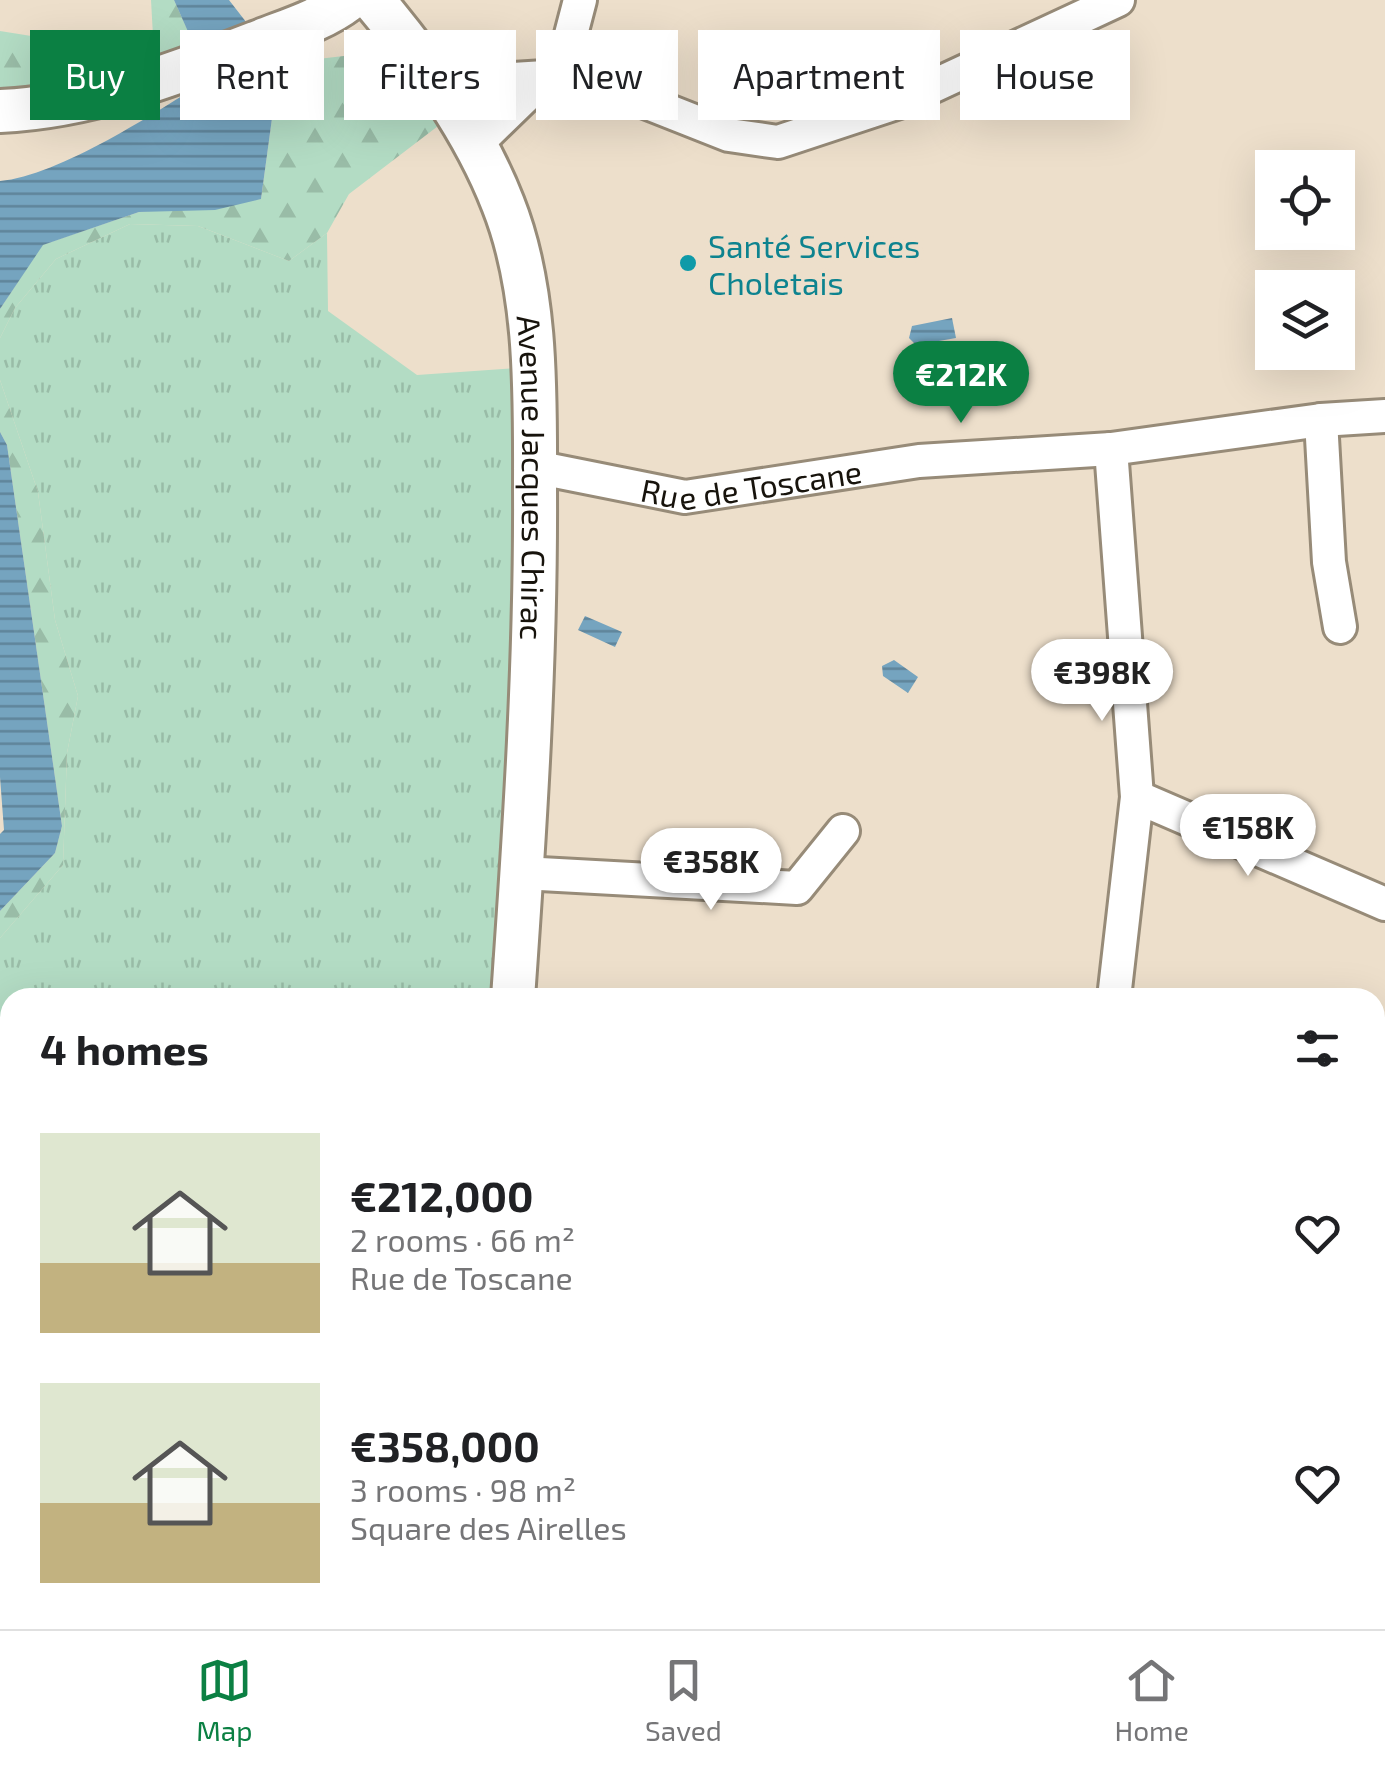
<!DOCTYPE html>
<html lang="en">
<head>
<meta charset="utf-8">
<style>
	:root { --surface:#fff; --page:#f2f2f2; --text:#202124; --muted:#757577; --line:#e0e0e0; --accent:#0b8043 }
	body { margin:0; font-family:"Exo 2",sans-serif; background:var(--page); color:var(--text); height:100vh; display:flex; flex-direction:column; font-size:38px; white-space:nowrap }
	* { box-sizing:border-box; margin:0 }
	p { font-size:32px; color:var(--muted) }
	.icon { flex:none; width:55px; height:55px; fill:none; stroke:currentColor; stroke-width:2; stroke-linecap:round; stroke-linejoin:round }
	.map { position:relative; flex:1; overflow:hidden }
	.drawer { position:absolute; left:0px; top:988px; width:1385px; height:642px; display:flex; flex-direction:column; background:var(--surface); border-radius:30px 30px 0 0; box-shadow:0 10px 40px #0002 }
	.drawer>* { flex:none }
	.guide { position:absolute; left:30px; top:30px; width:1325px; height:90px; display:flex; gap:20px }
	.tools { position:absolute; left:1255px; top:150px; display:grid; gap:20px }
	.tools a { display:grid; place-items:center; width:100px; height:100px; border-radius:0px; background:var(--surface); box-shadow:0 10px 40px #0002; font-size:50px }
	.price { position:absolute; translate:-50% -85px; padding:0 22px; border-radius:35px; background:#fff; color:#222; font-size:32px; line-height:65px; filter:drop-shadow(0 2px 5px #0008) }
	.price::after { content:''; position:absolute; left:50%; top:60px; width:30px; height:22px; margin-left:-15px; background:inherit; clip-path:polygon(0 0,100% 0,50% 100%) }
	.price.selected { background:var(--accent); color:#fff }
	ul { padding:0; list-style:none }
	li { display:flex; align-items:center; gap:30px; height:250px; padding:0 40px }
	li span { display:grid; place-items:center; flex:none; width:280px; height:200px; border-radius:0px; color:#555 }
	li>.icon { margin-inline-start:auto }
	span .icon { width:120px; height:120px; fill:#fffc; stroke-width:1 }
	li b { font-size:42px }
	h2 { display:flex; justify-content:space-between; align-items:center; height:120px; padding:0 40px; font-size:42px }
	.tag { padding:0 35px; border-radius:0px; background:var(--surface); box-shadow:0 10px 40px #0002; font-size:35px; line-height:90px }
	.tag.selected { background:var(--accent); color:#fff }
	.tabs { display:flex; justify-content:space-around; align-items:center; height:140px; border-top:2px solid var(--line); background:var(--surface); font-size:28px; color:var(--muted) }
	.tabs a { display:grid; justify-items:center; gap:5px }
	.tabs .selected { color:var(--accent) }
	.map>svg:first-child { display:block }
	.grass { fill:url(#grass-tufts) }
	.forest { fill:url(#forest-firs) }
	.pitch { fill:#b3dcc4 }
	.water { fill:url(#water-rules) }
	.lines { fill:none; stroke-linecap:round; stroke-linejoin:round }
	.minor-casing { stroke:#978b78; stroke-width:38 }
	.tertiary-casing { stroke:#978b78; stroke-width:48 }
	.primary-casing { stroke:#978b78; stroke-width:58 }
	.minor { stroke:#fff; stroke-width:32 }
	.tertiary { stroke:#fff; stroke-width:42 }
	.primary { stroke:#fff; stroke-width:52 }
	.culture-dot { fill:#0f9aa8; stroke:#eddfcb; stroke-width:4 }
	.labels { text-anchor:middle; dominant-baseline:central; stroke-width:10; stroke-linejoin:round; paint-order:stroke }
	.culture-label { font-size:32px; fill:#0d838f; stroke:#eddfcb; text-anchor:start }
	.street-label { font-size:32px; fill:#17130c; stroke:#eddfcb }
</style>
</head>
<body>
<div class="map">
<svg width="1385" height="1629" viewBox="0 0 1385 1629">
	<defs>
		<pattern id="grass-tufts" width="24" height="20" patternUnits="userSpaceOnUse" patternTransform="scale(2.5)"><rect width="24" height="20" fill="#b3dcc4"/><path d="M3 7l-1-3M5 7V3M7 7l1-3M15 17l-1-3M17 17v-4M19 17l1-3" fill="none" stroke="#99bca7"/></pattern>
		<pattern id="forest-firs" width="22" height="20" patternUnits="userSpaceOnUse" patternTransform="scale(2.5)"><rect width="22" height="20" fill="#b3dcc4"/><path d="M5 1l3.5 6h-7zM16 11l3.5 6h-7z" fill="#99bca7"/></pattern>
		<pattern id="water-rules" width="6" height="5" patternUnits="userSpaceOnUse" patternTransform="scale(2.5)"><rect width="6" height="5" fill="#75a4bf"/><path d="M0 2.5h6" fill="none" stroke="#5f849a"/></pattern>
	</defs>
	<rect width="100%" height="100%" fill="#eddfcb"/>
	<path class="grass" d="M130 224 198 226 289 261 327 233 328 311 417 375 516 368 522 405 495 997 10 998V1249L0 1250V938L63 865 67 753 78 696 55 620 38 492 0 380V338L15 308 56 259Z"/>
	<path class="forest" d="M151 0H174L198 53 0 102V31L50 39 153 36Z
		M387 51 442 123 349 194 327 233 289 261 198 226 130 224 56 259 15 308 0 338V309L42 245 139 212 261 199 276 89 275 59 283 63Z
		M0 380 38 492 55 620 78 696 67 753 63 865 0 938V911L55 853 62 826 7 445 0 432Z
		M10 1249V1473L0 1463V1250Z"/>
	<path class="pitch" d="M0 1612H10V1620H414L421 1629H0Z"/>
	<path class="water" d="M174 0H229L275 59 276 89 261 199 215 210 139 212 43 245 0 309V181C59 176 158 111 209 79Z
		M952 318 956 338 916 345 909 338 912 326Z
		M0 432 7 445 62 826 55 853 0 911V834L4 830 0 777Z
		M585 616 622 632 615 647 578 630Z
		M894 660 918 677 908 693 883 676 882 666Z"/>
	<g class="lines">
		<defs>
			<g id="minor">
				<path d="M562 69 729 135 778 142 899 102 1118 0"/>
				<path d="M545 77 562 69 580 0"/>
				<path d="M451 105 513 79 545 77 474 146"/>
				<path d="M1321 420 1329 562 1340 627"/>
				<path d="M1111 449 1137 797 1114 998"/>
				<path id="s1" d="M535 467 685 497 919 461 1111 449 1321 420 1385 416"/>
				<path d="M1137 797 1385 904"/>
				<path d="M522 873 797 888 843 831"/>
				<path d="M448 1620 453 1629"/>
				<path d="M484 1629 488 1620"/>
			</g>
			<g id="tertiary">
				<path id="s2" d="M373 0C424 61 474 129 503 204 538 292 535 397 535 489 536 659 525 828 513 998"/>
				<path d="M0 111C90 107 175 74 258 42 288 30 322 20 348 0"/>
			</g>
			<path id="primary" d="M1375 1535 1385 1533
				M0 1546H10
				M1375 1576 1385 1574
				M0 1591H10"/>
		</defs>
		<use href="#minor" class="minor-casing"/>
		<use href="#tertiary" class="tertiary-casing"/>
		<use href="#primary" class="primary-casing"/>
		<use href="#minor" class="minor"/>
		<use href="#tertiary" class="tertiary"/>
		<use href="#primary" class="primary"/>
	</g>
	<circle class="culture-dot" cx="688" cy="263" r="10"/>
	<g class="labels">
		<g class="culture-label">
			<text x="708" y="245">Santé Services<tspan x="708" dy="37">Choletais</tspan></text>
		</g>
		<g class="street-label">
			<text stroke="none"><textPath href="#s2" startOffset="520">Avenue Jacques Chirac</textPath></text>
			<text stroke="none"><textPath href="#s1" startOffset="220">Rue de Toscane</textPath></text>
		</g>
	</g>
</svg>
<div class="tools">
<a><svg class="icon" aria-label="locate" viewBox="0 0 24 24"><circle cx="12" cy="12" r="6"/><path d="M12 2v4M12 18v4M2 12h4M18 12h4"/></svg></a>
<a><svg class="icon" aria-label="layers" viewBox="0 0 24 24"><path d="M12 4l9 5-9 5-9-5zM3 14l9 5 9-5"/></svg></a>
</div>
<b class="price selected" style="left:961px;top:426px">€212K</b>
<b class="price" style="left:1102px;top:724px">€398K</b>
<b class="price" style="left:1248px;top:879px">€158K</b>
<b class="price" style="left:711px;top:913px">€358K</b>
<div class="guide">
<a class="tag selected">Buy</a>
<a class="tag">Rent</a>
<a class="tag">Filters</a>
<a class="tag">New</a>
<a class="tag">Apartment</a>
<a class="tag">House</a>
</div>
<section class="drawer">
<h2>4 homes<svg class="icon" aria-label="filters" viewBox="0 0 24 24"><path d="M4 7h16M4 17h16"/><circle cx="9" cy="7" r="2"/><circle cx="15" cy="17" r="2"/></svg></h2>
<ul>
<li><span style="background:linear-gradient(#dfe7d0 65%,#c2b280 0)"><svg class="icon" aria-label="home" viewBox="0 0 24 24"><path d="M3 11l9-7 9 7M6 9v11h12V9"/></svg></span><div><b>€212,000</b><p>2 rooms · 66 m²</p><p>Rue de Toscane</p></div><svg class="icon" aria-label="heart" viewBox="0 0 24 24"><path d="M12 20l-8-8c-3-5 5-10 8-4 3-6 11-1 8 4z"/></svg></li>
<li><span style="background:linear-gradient(#dfe7d0 60%,#c2b280 0)"><svg class="icon" aria-label="home" viewBox="0 0 24 24"><path d="M3 11l9-7 9 7M6 9v11h12V9"/></svg></span><div><b>€358,000</b><p>3 rooms · 98 m²</p><p>Square des Airelles</p></div><svg class="icon" aria-label="heart" viewBox="0 0 24 24"><path d="M12 20l-8-8c-3-5 5-10 8-4 3-6 11-1 8 4z"/></svg></li>
</ul>
</section>
</div>
<nav class="tabs">
<a class="selected"><svg class="icon" aria-label="map" viewBox="0 0 24 24"><path d="M3 6l6-2 6 2 6-2v14l-6 2-6-2-6 2zM9 4v14M15 6v14"/></svg>Map</a>
<a><svg class="icon" aria-label="saved" viewBox="0 0 24 24"><path d="M7 4h10v16l-5-4-5 4z"/></svg>Saved</a>
<a><svg class="icon" aria-label="home" viewBox="0 0 24 24"><path d="M3 11l9-7 9 7M6 9v11h12V9"/></svg>Home</a>
</nav>
</body>
</html>
